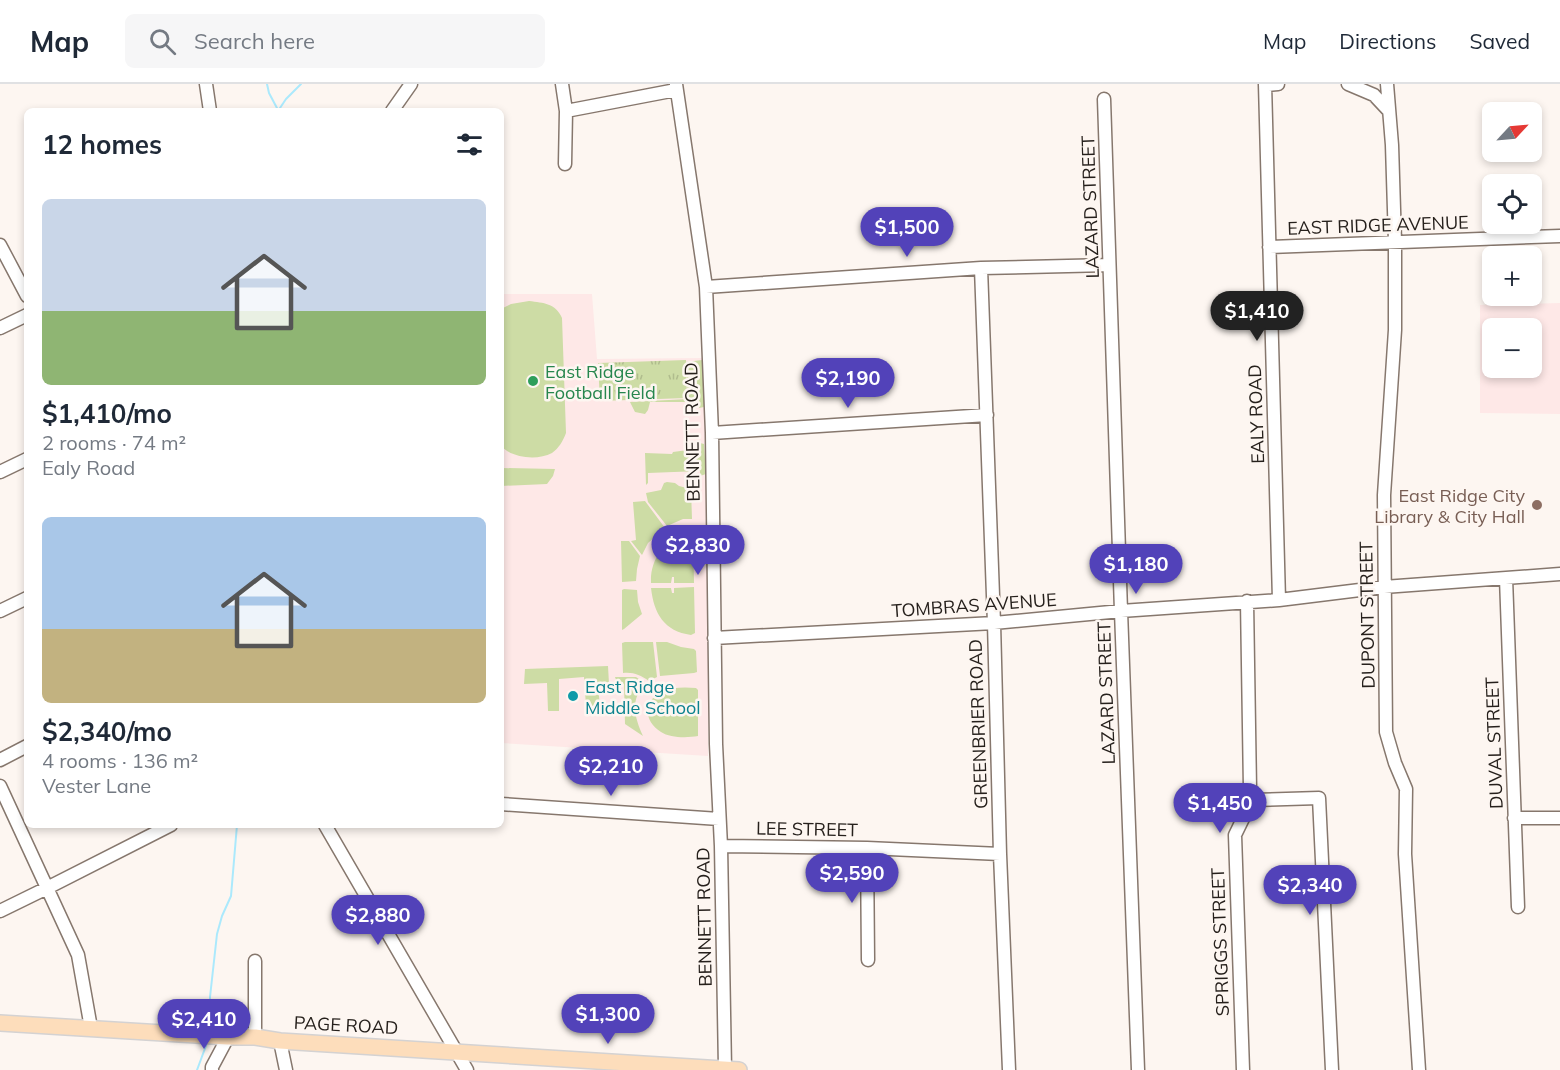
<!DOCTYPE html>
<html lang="en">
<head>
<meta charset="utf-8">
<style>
	:root { --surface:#fff; --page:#f6f6f7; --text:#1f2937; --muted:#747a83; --line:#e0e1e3; --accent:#5242b9 }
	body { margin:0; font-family:Mulish,sans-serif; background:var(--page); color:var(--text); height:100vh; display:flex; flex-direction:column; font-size:22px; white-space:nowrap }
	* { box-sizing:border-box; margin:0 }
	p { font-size:20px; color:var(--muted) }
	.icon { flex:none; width:33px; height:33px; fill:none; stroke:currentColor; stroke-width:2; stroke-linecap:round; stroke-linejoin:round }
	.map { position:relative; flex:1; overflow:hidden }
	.drawer { position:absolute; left:24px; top:24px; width:480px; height:720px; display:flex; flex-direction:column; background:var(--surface); border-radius:9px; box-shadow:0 3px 9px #0003 }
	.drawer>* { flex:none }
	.needle { width:39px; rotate:64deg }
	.buttons { position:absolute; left:1482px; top:18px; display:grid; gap:12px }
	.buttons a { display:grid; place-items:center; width:60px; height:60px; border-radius:9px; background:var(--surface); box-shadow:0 3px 9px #0003; font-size:30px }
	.price { position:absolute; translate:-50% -51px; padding:0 14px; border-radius:21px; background:var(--accent); color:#fff; font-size:20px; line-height:39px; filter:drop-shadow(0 2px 3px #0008) }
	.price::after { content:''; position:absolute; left:50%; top:36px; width:18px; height:14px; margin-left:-9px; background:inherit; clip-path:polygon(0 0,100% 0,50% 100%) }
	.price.on { background:#222; color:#fff }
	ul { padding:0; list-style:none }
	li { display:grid; align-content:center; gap:12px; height:318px; padding:0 18px }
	li span { display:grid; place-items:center; height:186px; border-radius:9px; color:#555 }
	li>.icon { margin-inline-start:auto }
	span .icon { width:108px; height:108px; fill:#fffc; stroke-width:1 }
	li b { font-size:26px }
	h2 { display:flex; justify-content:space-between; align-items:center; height:72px; padding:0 18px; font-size:26px }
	header { display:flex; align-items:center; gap:36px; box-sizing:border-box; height:84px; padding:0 30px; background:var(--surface); border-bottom:2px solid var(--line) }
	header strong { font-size:28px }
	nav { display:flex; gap:33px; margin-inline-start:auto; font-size:21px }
	.search { width:420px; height:54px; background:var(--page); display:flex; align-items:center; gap:15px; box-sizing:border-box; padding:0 21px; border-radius:9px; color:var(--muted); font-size:22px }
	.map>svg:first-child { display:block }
	.education { fill:#fee8e7; fill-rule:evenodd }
	.grass { fill:#cddca5 }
	.park { fill:url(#park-tufts) }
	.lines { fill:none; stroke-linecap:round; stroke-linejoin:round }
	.stream { stroke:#abe9fc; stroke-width:2 }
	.minor-casing { stroke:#86776d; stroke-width:15 }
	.major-casing { stroke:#d4d2d2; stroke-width:18 }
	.minor { stroke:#fff; stroke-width:12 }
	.major { stroke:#fdddbb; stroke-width:15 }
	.leisure-dot { fill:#2e9e5b; stroke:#fdf6f1; stroke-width:2 }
	.education-dot { fill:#8d6e63; stroke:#fdf6f1; stroke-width:2 }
	.culture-dot { fill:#0f9aa8; stroke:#fdf6f1; stroke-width:2 }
	.labels { text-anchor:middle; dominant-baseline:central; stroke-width:5; stroke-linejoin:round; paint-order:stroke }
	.street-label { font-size:18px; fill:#26201c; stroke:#fdf6f1 }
	.leisure-label { font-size:18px; fill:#27864d; stroke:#fdf6f1; text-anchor:start }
	.education-label { font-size:18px; fill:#785e54; stroke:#fdf6f1; text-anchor:end }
	.culture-label { font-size:18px; fill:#0d838f; stroke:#fdf6f1; text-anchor:start }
</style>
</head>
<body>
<header>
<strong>Map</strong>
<div class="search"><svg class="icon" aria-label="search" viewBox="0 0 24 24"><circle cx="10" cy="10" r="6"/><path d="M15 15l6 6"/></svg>Search here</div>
<nav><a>Map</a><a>Directions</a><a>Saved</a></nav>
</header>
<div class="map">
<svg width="1560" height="986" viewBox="0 0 1560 986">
	<defs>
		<pattern id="park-tufts" width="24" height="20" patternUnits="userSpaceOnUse" patternTransform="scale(1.5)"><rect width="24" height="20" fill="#cddca5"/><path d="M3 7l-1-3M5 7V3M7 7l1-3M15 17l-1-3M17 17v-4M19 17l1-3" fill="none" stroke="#b0bc8d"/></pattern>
	</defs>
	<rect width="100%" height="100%" fill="#fdf6f1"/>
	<path class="education" d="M501 210H592L597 275 703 274 708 389V672L501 659Z
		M1560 219V330L1480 329V221ZM1492 244H1532V284H1492Z"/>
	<path class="grass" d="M529 217C544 219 555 219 562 234L566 349C563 357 559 364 552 369 537 377 512 374 501 362V225L511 220Z
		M702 276 704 284V323L699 324 697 318H650L648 326 645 330 635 328 630 318 688 315 686 278Z
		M700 359 704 360 706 390 700 392V387L648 389V399L646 401 645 369 672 370 673 368 688 366Z
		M501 384H502L555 385 553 392 547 400 501 402Z
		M667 398 675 399 679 402 691 405 692 435H683L667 442 648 418 646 409 661 406 664 399Z
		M645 417 665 444 648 459 642 471 631 457 636 456 633 418Z
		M687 450 692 451 693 453 694 499H674V493H672L671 499H651C650 475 664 457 687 450Z
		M621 457H629L640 472 637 485 636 497 622 498Z
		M694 503 695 549 691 551C664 547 654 530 651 504H671L672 509H674V504Z
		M624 505 637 506 638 518 642 530 624 545 622 546V506Z
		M625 558H653L657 593 649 597C640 591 634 588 623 589L622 559Z
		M656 558H667L681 563 694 565 696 567 697 588 694 589 660 592Z
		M608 582 609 600H598L600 624 592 626V621L586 622 584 593 559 595V627H548L547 599 524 600 525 585Z
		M615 593H636L646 600C629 614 635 635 643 652L625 640 624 600 617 599Z
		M696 604 698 606V652C687 654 670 654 661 648 643 637 643 616 663 607 672 603 686 603 696 604Z"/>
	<path class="park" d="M686 276 687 314 600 317 598 279Z"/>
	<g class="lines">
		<path class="stream" d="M267 0 269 9 278 26
			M278 27 286 15 301 0
			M210 944V913L217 850 222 832 231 812 237 741
			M197 986 207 959"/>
		<defs>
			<path id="minor" d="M206 0 210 27
				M562 0 566 27 565 80
				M676 0 706 203 712 349 716 660 721 762 725 984
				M1265 0 1279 516
				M1348 0 1374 11 1389 27
				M1387 0 1392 61 1395 158V246L1384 411 1386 648 1395 679 1406 705 1405 770 1419 986
				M1265 1 1278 0
				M1104 15 1121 527 1138 986
				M392 27 411 0
				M566 27 676 6
				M0 161 27 212
				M1269 163 1560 152
				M981 184 994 539 1000 770 1009 986
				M706 203 981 184 1109 181
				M0 244 27 231
				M712 349 987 331
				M0 388 27 375
				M1506 494 1518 823
				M0 527 27 514
				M714 554 994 539 1121 527 1279 516 1384 503 1560 490
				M0 676 27 662
				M0 702 78 871 91 944
				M1252 716 1319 714 1332 986
				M501 720 719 735
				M1514 734H1560
				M325 741 467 986
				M721 762 867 764 1000 770
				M867 764 868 876
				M0 827 47 804 171 741
				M255 953V877
				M280 957 286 986
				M212 986V983L228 953
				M1243 986 1235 751 1252 716 1250 705 1247 517"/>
			<path id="major" d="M0 939 228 953H255L280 957 739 986"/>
		</defs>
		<use href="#minor" class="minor-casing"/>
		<use href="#major" class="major-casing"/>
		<use href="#minor" class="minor"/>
		<use href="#major" class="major"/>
	</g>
	<circle class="leisure-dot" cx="533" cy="297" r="6"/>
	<circle class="education-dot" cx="1537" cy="421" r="6"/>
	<circle class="culture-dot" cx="573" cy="612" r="6"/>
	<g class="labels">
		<g class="street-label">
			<text transform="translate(1090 123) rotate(-92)">LAZARD STREET</text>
			<text transform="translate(1378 141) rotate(-2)">EAST RIDGE AVENUE</text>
			<text transform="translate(1256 330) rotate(-92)">EALY ROAD</text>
			<text transform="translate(692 348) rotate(-91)">BENNETT ROAD</text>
			<text transform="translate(974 521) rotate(-4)">TOMBRAS AVENUE</text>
			<text transform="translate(1367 531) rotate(-91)">DUPONT STREET</text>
			<text transform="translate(1106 609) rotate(-92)">LAZARD STREET</text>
			<text transform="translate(978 640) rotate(-92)">GREENBRIER ROAD</text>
			<text transform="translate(1494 659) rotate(-92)">DUVAL STREET</text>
			<text transform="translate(807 745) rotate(1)">LEE STREET</text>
			<text transform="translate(704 833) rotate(-91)">BENNETT ROAD</text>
			<text transform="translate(1220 858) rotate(-92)">SPRIGGS STREET</text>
			<text transform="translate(346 941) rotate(3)">PAGE ROAD</text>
		</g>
		<g class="leisure-label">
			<text x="545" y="287">East Ridge<tspan x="545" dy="21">Football Field</tspan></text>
		</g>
		<g class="education-label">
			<text x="1525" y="411">East Ridge City<tspan x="1525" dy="21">Library &amp; City Hall</tspan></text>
		</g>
		<g class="culture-label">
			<text x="585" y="602">East Ridge<tspan x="585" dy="21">Middle School</tspan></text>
		</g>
	</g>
</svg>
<div class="buttons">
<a><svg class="needle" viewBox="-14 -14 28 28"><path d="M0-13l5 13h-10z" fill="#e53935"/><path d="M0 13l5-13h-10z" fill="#747a83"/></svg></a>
<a><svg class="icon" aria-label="locate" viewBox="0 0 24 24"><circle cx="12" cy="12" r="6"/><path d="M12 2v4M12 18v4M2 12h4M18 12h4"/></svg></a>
<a>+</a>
<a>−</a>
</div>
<b class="price" style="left:907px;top:174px">$1,500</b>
<b class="price on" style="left:1257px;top:258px">$1,410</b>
<b class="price" style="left:848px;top:325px">$2,190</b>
<b class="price" style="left:698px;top:492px">$2,830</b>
<b class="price" style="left:1136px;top:511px">$1,180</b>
<b class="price" style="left:611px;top:713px">$2,210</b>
<b class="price" style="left:1220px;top:750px">$1,450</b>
<b class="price" style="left:852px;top:820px">$2,590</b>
<b class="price" style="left:1310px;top:832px">$2,340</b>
<b class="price" style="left:378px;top:862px">$2,880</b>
<b class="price" style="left:608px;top:961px">$1,300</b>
<b class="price" style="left:204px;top:966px">$2,410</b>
<section class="drawer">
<h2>12 homes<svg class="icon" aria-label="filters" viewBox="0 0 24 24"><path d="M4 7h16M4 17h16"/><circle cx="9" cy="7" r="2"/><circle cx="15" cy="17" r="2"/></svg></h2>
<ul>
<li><span style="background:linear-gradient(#c9d6e8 60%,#8fb573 0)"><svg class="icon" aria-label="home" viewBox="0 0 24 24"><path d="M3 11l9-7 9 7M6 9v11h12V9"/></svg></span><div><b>$1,410/mo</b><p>2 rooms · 74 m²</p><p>Ealy Road</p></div></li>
<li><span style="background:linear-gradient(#a9c7e8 60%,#c2b280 0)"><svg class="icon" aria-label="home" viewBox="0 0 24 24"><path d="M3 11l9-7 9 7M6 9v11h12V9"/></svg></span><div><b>$2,340/mo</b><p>4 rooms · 136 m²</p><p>Vester Lane</p></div></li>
</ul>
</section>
</div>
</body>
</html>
